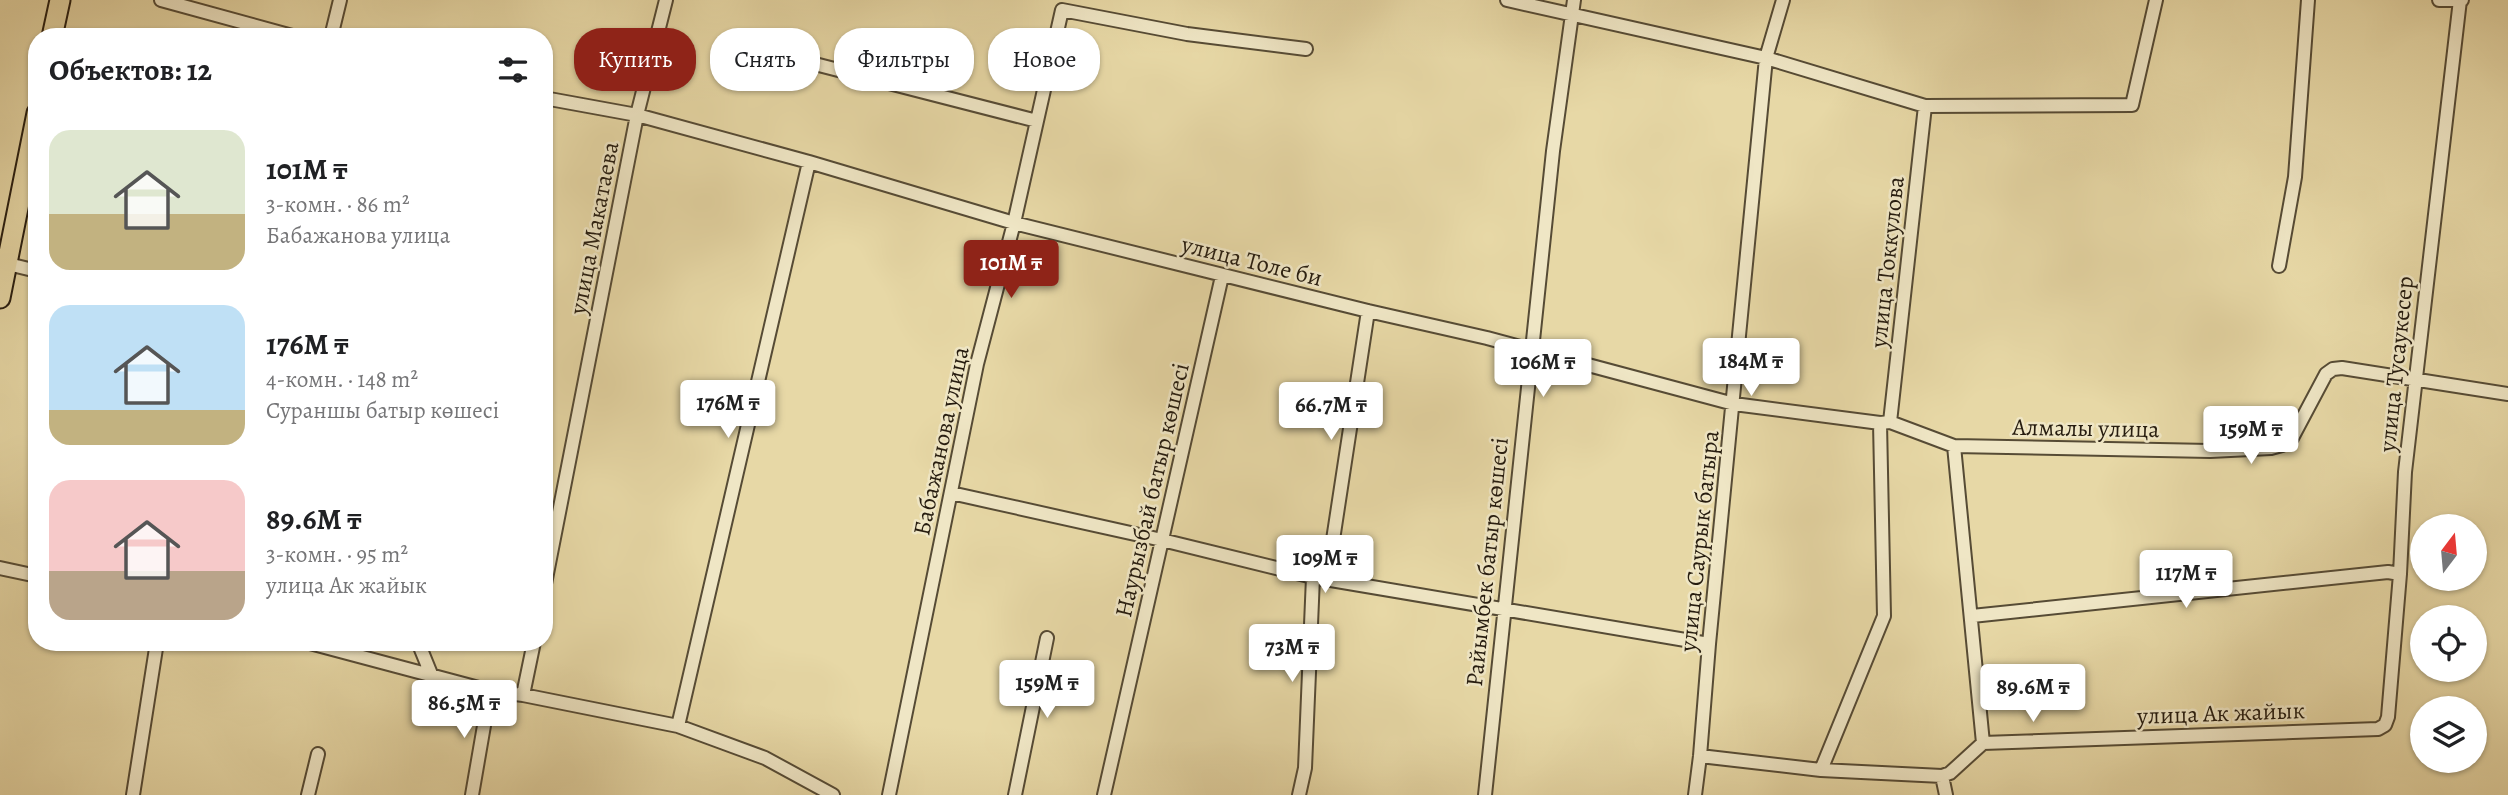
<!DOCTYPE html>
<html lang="ru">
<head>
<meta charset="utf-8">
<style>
	:root { --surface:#fff; --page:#f6f6f6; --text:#202124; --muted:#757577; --accent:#8f2418 }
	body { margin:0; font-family:Alegreya,serif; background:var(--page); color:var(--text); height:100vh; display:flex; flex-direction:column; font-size:26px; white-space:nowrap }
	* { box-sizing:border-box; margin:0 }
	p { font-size:23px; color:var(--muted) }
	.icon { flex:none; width:38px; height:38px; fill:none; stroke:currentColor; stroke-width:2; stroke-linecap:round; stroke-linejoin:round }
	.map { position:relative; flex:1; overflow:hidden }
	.details { position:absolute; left:28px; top:28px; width:525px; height:623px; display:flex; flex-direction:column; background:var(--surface); border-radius:28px; box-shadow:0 2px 5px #0004 }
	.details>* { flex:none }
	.banner { position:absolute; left:574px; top:28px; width:665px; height:63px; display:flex; gap:14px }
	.needle { width:46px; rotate:16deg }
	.fabs { position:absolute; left:2410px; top:514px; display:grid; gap:14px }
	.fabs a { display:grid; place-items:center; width:77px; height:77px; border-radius:50%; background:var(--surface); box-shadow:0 2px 5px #0004; font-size:35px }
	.price { position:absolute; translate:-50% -60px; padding:0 16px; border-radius:7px; background:#fff; color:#222; font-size:23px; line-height:46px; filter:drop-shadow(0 2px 4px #0008) }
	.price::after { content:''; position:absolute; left:50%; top:42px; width:21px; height:16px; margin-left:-10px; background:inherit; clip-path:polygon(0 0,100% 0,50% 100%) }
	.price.on { background:var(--accent); color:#fff }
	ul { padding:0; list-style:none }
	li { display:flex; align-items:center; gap:21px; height:175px; padding:0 21px }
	li span { display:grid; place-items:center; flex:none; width:196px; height:140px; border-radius:21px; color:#555 }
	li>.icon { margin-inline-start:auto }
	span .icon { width:84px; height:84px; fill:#fffc; stroke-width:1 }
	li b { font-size:30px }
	h2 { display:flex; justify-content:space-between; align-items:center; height:84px; padding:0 21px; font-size:30px }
	.pill { padding:0 24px; border-radius:28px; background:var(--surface); box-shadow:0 2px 5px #0004; font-size:24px; line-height:63px }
	.pill.on { background:var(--accent); color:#fff }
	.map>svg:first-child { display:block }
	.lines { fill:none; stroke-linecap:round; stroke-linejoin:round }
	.street-casing { stroke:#564b35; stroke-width:16 }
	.primary-casing { stroke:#261c0f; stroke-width:23 }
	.street { stroke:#efe6c5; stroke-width:12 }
	.primary { stroke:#e7d8a6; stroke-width:19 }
	.labels { text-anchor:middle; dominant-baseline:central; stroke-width:5; stroke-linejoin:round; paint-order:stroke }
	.street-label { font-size:24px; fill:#261c0f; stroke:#efe6c5 }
</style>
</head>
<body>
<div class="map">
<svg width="2508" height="795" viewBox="0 0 2508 795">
	<rect width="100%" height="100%" fill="#e7d8a6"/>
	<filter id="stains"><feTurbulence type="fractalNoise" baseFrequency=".00286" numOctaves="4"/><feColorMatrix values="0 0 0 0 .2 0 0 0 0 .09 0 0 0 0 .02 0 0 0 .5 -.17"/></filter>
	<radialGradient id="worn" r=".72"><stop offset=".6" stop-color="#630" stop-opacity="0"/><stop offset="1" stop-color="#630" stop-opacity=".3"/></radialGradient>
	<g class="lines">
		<defs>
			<path id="street" d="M161 0 296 37
				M1507 0 1766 58 1925 106 2132 105 2156 0
				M2439 0H2462
				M331 37 340 0
				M811 63 1037 121
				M544 98 637 115 809 162 1014 223 1368 311 1487 338 1734 404 1880 423 1890 422 1954 446 2210 451 2271 448 2282 445 2292 438 2326 374 2333 369 2342 368 2508 394
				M0 262 37 271
				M2279 266 2295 177 2308 0
				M1890 422 1925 106
				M1954 446 1983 743
				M951 493 1162 540 1313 577 1709 644
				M0 568 37 576
				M1327 579 1368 311
				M544 589 637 115 666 0
				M1972 616 2388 572 2400 574
				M306 642 490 691 523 695 678 726 765 758 833 795
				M418 642 431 674
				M523 695 534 642
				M678 726 809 162
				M1700 756 1821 770 1942 776 1950 773 1983 743 2378 729 2385 725 2388 717 2400 574 2405 472 2460 0
				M1821 770 1884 616 1880 423
				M1942 776 1946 795
				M133 795 157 642
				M308 795 318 754
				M472 795 490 691
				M889 795 977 364 1014 223 1062 10 1187 34 1306 49
				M1015 795 1047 638
				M1104 795 1222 276
				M1299 795 1305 768 1313 577
				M1485 795 1553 151 1574 0
				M1695 795 1700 756 1709 644 1766 58 1783 0"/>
			<path id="primary" d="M52 37 60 0
				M0 298 37 113"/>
		</defs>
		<use href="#street" class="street-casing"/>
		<use href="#primary" class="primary-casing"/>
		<use href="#street" class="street"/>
		<use href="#primary" class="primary"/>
	</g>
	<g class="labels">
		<g class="street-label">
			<text transform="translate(594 228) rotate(-79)">улица Макатаева</text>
			<text transform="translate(1252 261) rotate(14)">улица Толе би</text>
			<text transform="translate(1887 262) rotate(-84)">улица Токкулова</text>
			<text transform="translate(2396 364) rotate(-84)">улица Тусаукесер</text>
			<text transform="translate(2086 428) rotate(1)">Алмалы улица</text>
			<text transform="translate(941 441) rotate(-78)">Бабажанова улица</text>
			<text transform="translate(1152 490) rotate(-77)">Наурызбай батыр көшесі</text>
			<text transform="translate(1699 541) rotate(-84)">улица Саурык батыра</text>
			<text transform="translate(1487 562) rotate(-84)">Райымбек батыр көшесі</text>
			<text transform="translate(2221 713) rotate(-2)">улица Ак жайык</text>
		</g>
	</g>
	<rect width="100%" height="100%" filter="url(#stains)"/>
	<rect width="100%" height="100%" fill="url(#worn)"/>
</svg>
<div class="fabs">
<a><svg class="needle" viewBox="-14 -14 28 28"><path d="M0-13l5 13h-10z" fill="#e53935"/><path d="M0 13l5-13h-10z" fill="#757577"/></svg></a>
<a><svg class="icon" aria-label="locate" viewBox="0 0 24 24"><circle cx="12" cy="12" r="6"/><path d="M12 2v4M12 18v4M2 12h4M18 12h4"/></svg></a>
<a><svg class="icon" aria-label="layers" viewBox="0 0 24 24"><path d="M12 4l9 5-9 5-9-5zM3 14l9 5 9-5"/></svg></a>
</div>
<b class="price on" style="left:1011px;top:300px">101M ₸</b>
<b class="price" style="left:1751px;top:398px">184M ₸</b>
<b class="price" style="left:1543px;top:399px">106M ₸</b>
<b class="price" style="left:728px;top:440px">176M ₸</b>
<b class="price" style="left:1331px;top:442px">66.7M ₸</b>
<b class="price" style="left:2251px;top:466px">159M ₸</b>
<b class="price" style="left:1325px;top:595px">109M ₸</b>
<b class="price" style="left:2186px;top:610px">117M ₸</b>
<b class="price" style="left:1292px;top:684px">73M ₸</b>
<b class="price" style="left:1047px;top:720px">159M ₸</b>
<b class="price" style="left:2033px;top:724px">89.6M ₸</b>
<b class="price" style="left:464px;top:740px">86.5M ₸</b>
<div class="banner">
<a class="pill on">Купить</a>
<a class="pill">Снять</a>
<a class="pill">Фильтры</a>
<a class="pill">Новое</a>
</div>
<section class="details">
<h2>Объектов: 12<svg class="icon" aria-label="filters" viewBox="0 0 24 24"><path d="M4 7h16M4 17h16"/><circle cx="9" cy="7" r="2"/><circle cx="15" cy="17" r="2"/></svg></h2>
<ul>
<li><span style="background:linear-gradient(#dfe7d0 60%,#c2b280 0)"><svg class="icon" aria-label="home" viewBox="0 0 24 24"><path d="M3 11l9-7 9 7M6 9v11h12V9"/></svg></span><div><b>101M ₸</b><p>3-комн. · 86 m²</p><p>Бабажанова улица</p></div></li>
<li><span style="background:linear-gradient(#bfe0f5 75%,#c2b280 0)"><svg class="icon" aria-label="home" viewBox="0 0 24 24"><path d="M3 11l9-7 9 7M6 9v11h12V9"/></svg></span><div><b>176M ₸</b><p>4-комн. · 148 m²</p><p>Сураншы батыр көшесі</p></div></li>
<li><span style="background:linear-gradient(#f6c9c9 65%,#b9a48a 0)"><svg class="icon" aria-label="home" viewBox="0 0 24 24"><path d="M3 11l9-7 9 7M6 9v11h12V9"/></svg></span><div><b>89.6M ₸</b><p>3-комн. · 95 m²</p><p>улица Ак жайык</p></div></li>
</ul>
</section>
</div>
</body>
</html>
